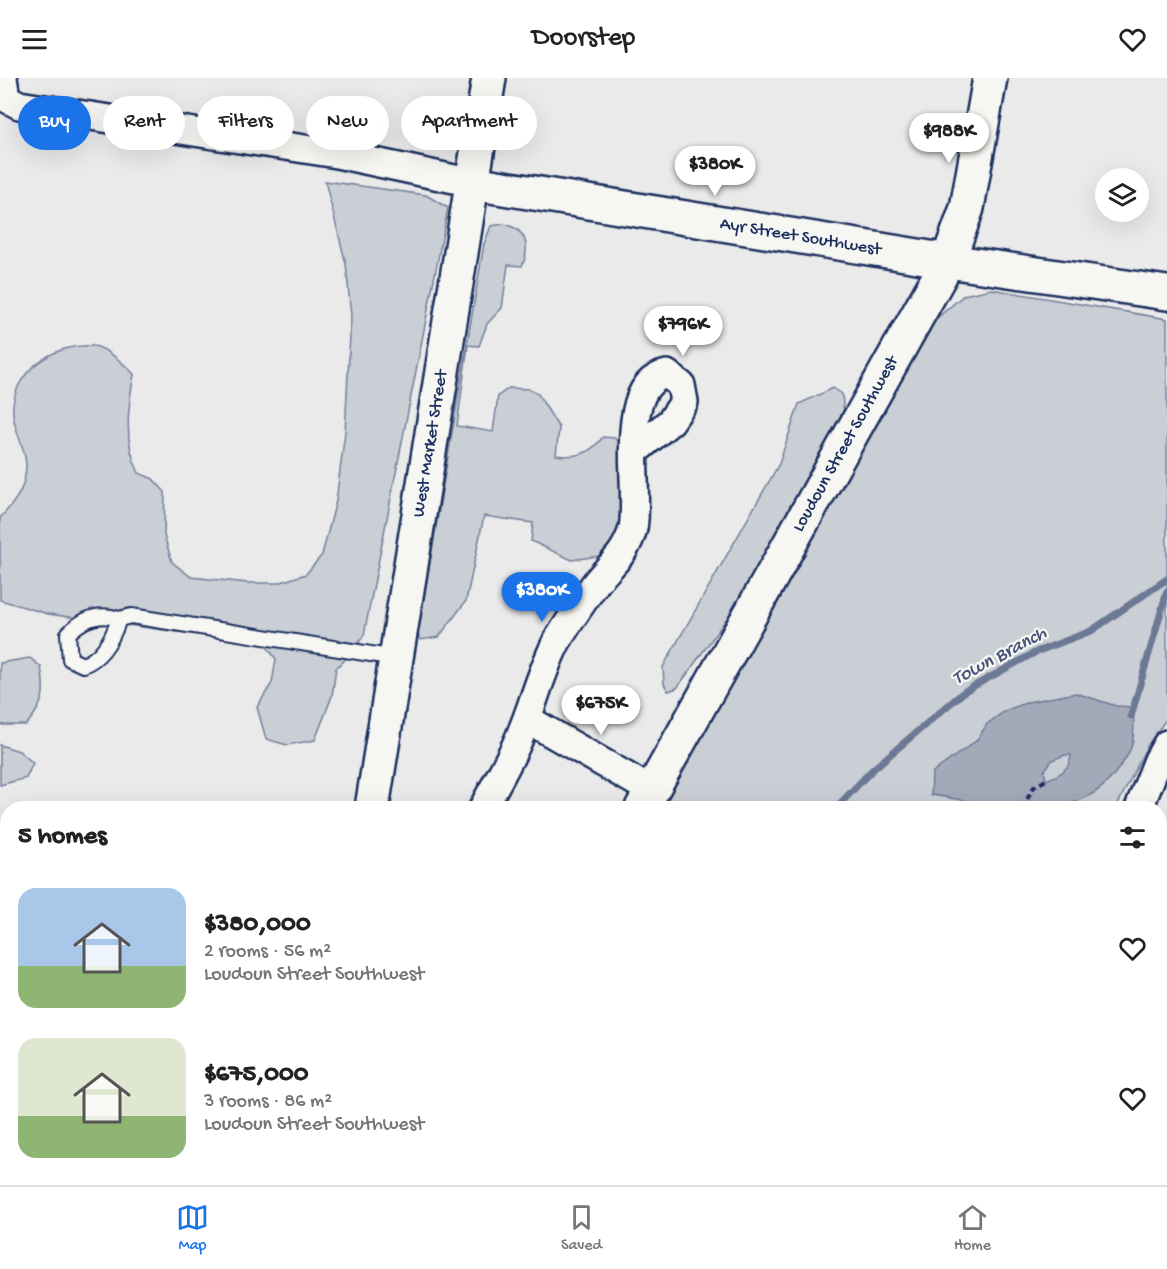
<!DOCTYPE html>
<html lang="en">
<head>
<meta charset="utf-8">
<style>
	:root { --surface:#fff; --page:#f6f6f6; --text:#222; --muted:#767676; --line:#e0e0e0; --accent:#1a73e8 }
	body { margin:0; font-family:"Gochi Hand",sans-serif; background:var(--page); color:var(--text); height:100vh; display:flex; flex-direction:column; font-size:22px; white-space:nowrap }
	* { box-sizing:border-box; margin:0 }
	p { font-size:20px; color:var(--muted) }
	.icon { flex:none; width:33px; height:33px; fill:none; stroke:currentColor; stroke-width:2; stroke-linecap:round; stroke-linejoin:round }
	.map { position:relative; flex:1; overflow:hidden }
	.panel { position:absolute; left:0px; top:723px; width:1167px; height:384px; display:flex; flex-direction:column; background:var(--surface); border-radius:24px 24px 0 0; box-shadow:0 6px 24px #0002 }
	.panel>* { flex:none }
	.banner { position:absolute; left:18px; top:18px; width:600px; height:54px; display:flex; gap:12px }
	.controls { position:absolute; left:1095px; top:90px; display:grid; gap:12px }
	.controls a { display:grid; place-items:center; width:54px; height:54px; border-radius:50%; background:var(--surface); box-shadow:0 6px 24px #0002; font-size:30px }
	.price { position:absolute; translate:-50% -51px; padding:0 14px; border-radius:21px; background:#fff; color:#222; font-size:20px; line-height:39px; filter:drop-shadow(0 2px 3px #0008) }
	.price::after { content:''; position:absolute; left:50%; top:36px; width:18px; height:14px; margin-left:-9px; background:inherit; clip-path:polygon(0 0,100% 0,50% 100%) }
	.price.on { background:var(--accent); color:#fff }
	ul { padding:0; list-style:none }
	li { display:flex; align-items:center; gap:18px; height:150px; padding:0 18px }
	li span { display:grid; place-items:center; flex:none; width:168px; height:120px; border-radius:18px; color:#555 }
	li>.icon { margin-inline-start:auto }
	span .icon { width:72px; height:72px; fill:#fffc; stroke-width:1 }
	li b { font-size:26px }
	h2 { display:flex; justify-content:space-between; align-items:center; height:72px; padding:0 18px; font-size:26px }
	.tag { padding:0 21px; border-radius:27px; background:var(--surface); box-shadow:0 6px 24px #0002; font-size:21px; line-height:54px }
	.tag.on { background:var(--accent); color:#fff }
	header { display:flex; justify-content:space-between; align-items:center; height:78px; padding:0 18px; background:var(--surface); font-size:27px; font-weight:600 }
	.menu { display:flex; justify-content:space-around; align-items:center; height:84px; border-top:2px solid var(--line); background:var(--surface); font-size:16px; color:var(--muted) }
	.menu a { display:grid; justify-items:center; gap:3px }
	.menu .on { color:var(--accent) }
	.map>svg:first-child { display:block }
	.green { fill:#caced5; stroke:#727e9a; stroke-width:1.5 }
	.water { fill:#a2aaba; stroke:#6c7995; stroke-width:1.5; fill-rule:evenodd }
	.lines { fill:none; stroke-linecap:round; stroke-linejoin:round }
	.stream { stroke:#6c7995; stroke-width:7 }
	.service-casing { stroke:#1b2f5e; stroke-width:18 }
	.minor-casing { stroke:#1b2f5e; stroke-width:32 }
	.tertiary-casing { stroke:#1b2f5e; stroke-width:38 }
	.secondary-casing { stroke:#1b2f5e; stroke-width:38 }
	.primary-casing { stroke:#1b2f5e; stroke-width:38 }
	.path { stroke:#1b2f5e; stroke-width:4; stroke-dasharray:6 4.5; stroke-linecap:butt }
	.service { stroke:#f6f6f2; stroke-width:14 }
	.minor { stroke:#f6f6f2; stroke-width:27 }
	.tertiary { stroke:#f6f6f2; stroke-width:33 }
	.secondary { stroke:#f6f6f2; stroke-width:33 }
	.primary { stroke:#f6f6f2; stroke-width:33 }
	.labels { text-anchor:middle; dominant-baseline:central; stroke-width:4.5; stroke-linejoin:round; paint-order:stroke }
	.street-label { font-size:18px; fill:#1b2f5e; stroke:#f6f6f2 }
	.water-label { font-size:20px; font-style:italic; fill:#44547a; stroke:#f6f6f2 }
</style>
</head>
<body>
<header><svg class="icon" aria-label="menu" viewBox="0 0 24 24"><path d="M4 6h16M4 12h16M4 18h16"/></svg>Doorstep<svg class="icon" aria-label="heart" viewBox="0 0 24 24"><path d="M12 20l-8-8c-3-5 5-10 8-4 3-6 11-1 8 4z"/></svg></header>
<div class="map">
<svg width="1167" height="1107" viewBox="0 0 1167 1107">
	<rect width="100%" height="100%" fill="#e9eae9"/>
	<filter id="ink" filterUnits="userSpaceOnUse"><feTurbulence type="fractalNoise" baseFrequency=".0167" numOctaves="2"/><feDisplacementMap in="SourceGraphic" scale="12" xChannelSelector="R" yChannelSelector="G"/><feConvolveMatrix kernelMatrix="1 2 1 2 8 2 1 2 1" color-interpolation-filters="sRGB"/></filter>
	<g filter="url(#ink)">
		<path class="green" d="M325 103 426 117 448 130 364 557 351 576 336 590 332 618 315 662 287 667 266 661 257 629 272 605 276 581 265 566 48 536 0 522V440C15 424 25 412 26 389 27 372 14 353 13 336 10 295 54 264 93 268 106 269 124 286 134 296 128 329 123 364 139 395L153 401 165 414 164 457 172 484 191 499 248 505H278L306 496 322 477 336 423 345 354 351 238 346 186Z
			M504 146C526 151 531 168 522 188L508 187 502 230 487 246 479 268 468 267 457 348 493 354 498 318 509 310 529 311 538 316 559 350 556 377C577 380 590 376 603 359L614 360 622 366 625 380 619 454 605 477 572 482 531 463 533 445 484 438 466 523 439 559 420 562 418 555 484 166 491 148Z
			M991 211 1167 241V640L1147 668 1116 730H662L665 715 930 246 964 217Z
			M833 310 842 316 844 336 750 508 677 610 668 613 664 606 663 589 779 386 799 326Z
			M30 580 41 589C46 616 44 626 26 647H3L0 646V585Z
			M0 667 19 673 33 685 26 700 0 707Z
			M1160 864 1167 866V913L1160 911Z
			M1167 1080V1101L1143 1105 1136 1100H1160V1081Z
			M332 1100H419L414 1107H330Z
			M677 1100H987V1107H677Z"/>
		<path class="water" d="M1076 615 1116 628 1134 629C1133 641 1135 655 1132 666 1130 676 1122 686 1116 694 1074 752 990 725 931 717L932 695 977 662 987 646 1005 633 1028 624ZM1065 677H1071C1070 692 1059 697 1046 702L1044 693 1052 682Z"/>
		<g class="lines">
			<path class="stream" d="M1131 638 1167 513
				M836 730 872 692 965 613 1036 574 1091 553 1167 501
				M749 1100 752 1107"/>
			<defs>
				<path id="service" d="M119 541C99 534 82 541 68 556L70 581 83 587C102 580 113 559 119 541L131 538 396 580"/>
				<path id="minor" d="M3 0 6 20 19 27 337 76 473 105
					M527 641 652 713
					M483 730C496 705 512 680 522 653 534 624 542 591 557 563 569 544 582 524 595 506 610 487 627 475 633 450 641 412 615 306 667 296L681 307 684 324 671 343 634 374
					M1139 730 1158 682 1167 666"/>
				<g id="tertiary">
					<path id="s1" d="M473 105 948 183 1167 215"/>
				</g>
				<g id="secondary">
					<path id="s2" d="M642 730 948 183 967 130 990 0"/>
					<path d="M435 1107 440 1100"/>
				</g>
				<g id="primary">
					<path id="s3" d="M372 730 489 0"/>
					<path d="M316 1107 317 1100"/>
				</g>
			</defs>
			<use href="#service" class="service-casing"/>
			<use href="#minor" class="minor-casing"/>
			<use href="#tertiary" class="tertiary-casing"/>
			<use href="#secondary" class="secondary-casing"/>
			<use href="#primary" class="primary-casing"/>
			<path class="path" d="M1022 730 1034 709 1046 702"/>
			<use href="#service" class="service"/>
			<use href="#minor" class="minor"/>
			<use href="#tertiary" class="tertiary"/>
			<use href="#secondary" class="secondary"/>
			<use href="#primary" class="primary"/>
		</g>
	</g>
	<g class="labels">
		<g class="street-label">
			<text stroke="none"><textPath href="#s1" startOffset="332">Ayr Street Southwest</textPath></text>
			<text stroke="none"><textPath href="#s3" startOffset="369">West Market Street</textPath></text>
			<text stroke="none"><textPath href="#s2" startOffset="417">Loudoun Street Southwest</textPath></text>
		</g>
		<g class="water-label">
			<text transform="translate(1000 579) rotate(-28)">Town Branch</text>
		</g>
	</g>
</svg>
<div class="controls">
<a><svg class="icon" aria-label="layers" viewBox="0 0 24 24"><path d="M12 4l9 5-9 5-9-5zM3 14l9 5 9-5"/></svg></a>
</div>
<b class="price" style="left:949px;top:86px">$988K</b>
<b class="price" style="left:715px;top:119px">$380K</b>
<b class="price" style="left:683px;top:279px">$796K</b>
<b class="price on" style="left:542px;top:545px">$380K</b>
<b class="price" style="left:601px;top:658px">$675K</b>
<div class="banner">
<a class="tag on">Buy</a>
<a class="tag">Rent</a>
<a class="tag">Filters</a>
<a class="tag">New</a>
<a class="tag">Apartment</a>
</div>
<section class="panel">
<h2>5 homes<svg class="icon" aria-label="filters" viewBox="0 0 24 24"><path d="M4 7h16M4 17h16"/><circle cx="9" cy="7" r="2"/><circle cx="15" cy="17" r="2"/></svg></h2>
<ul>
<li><span style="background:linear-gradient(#a9c7e8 65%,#8fb573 0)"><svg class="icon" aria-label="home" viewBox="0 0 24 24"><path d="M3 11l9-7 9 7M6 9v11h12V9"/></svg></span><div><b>$380,000</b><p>2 rooms · 56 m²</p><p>Loudoun Street Southwest</p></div><svg class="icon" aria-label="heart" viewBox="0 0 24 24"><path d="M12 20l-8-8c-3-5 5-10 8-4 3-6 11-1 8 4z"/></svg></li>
<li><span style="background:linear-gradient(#dfe7d0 65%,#8fb573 0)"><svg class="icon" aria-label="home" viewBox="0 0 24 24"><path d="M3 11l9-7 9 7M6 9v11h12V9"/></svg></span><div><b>$675,000</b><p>3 rooms · 86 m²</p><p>Loudoun Street Southwest</p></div><svg class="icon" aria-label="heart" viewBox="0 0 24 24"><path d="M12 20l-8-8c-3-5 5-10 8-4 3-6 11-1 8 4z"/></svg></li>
</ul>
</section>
</div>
<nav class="menu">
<a class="on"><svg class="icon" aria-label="map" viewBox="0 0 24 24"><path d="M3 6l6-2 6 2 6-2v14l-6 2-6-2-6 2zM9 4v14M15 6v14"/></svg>Map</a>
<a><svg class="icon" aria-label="saved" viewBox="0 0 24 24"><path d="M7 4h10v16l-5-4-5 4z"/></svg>Saved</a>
<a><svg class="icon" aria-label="home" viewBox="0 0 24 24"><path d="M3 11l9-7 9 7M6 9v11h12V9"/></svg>Home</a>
</nav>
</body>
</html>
